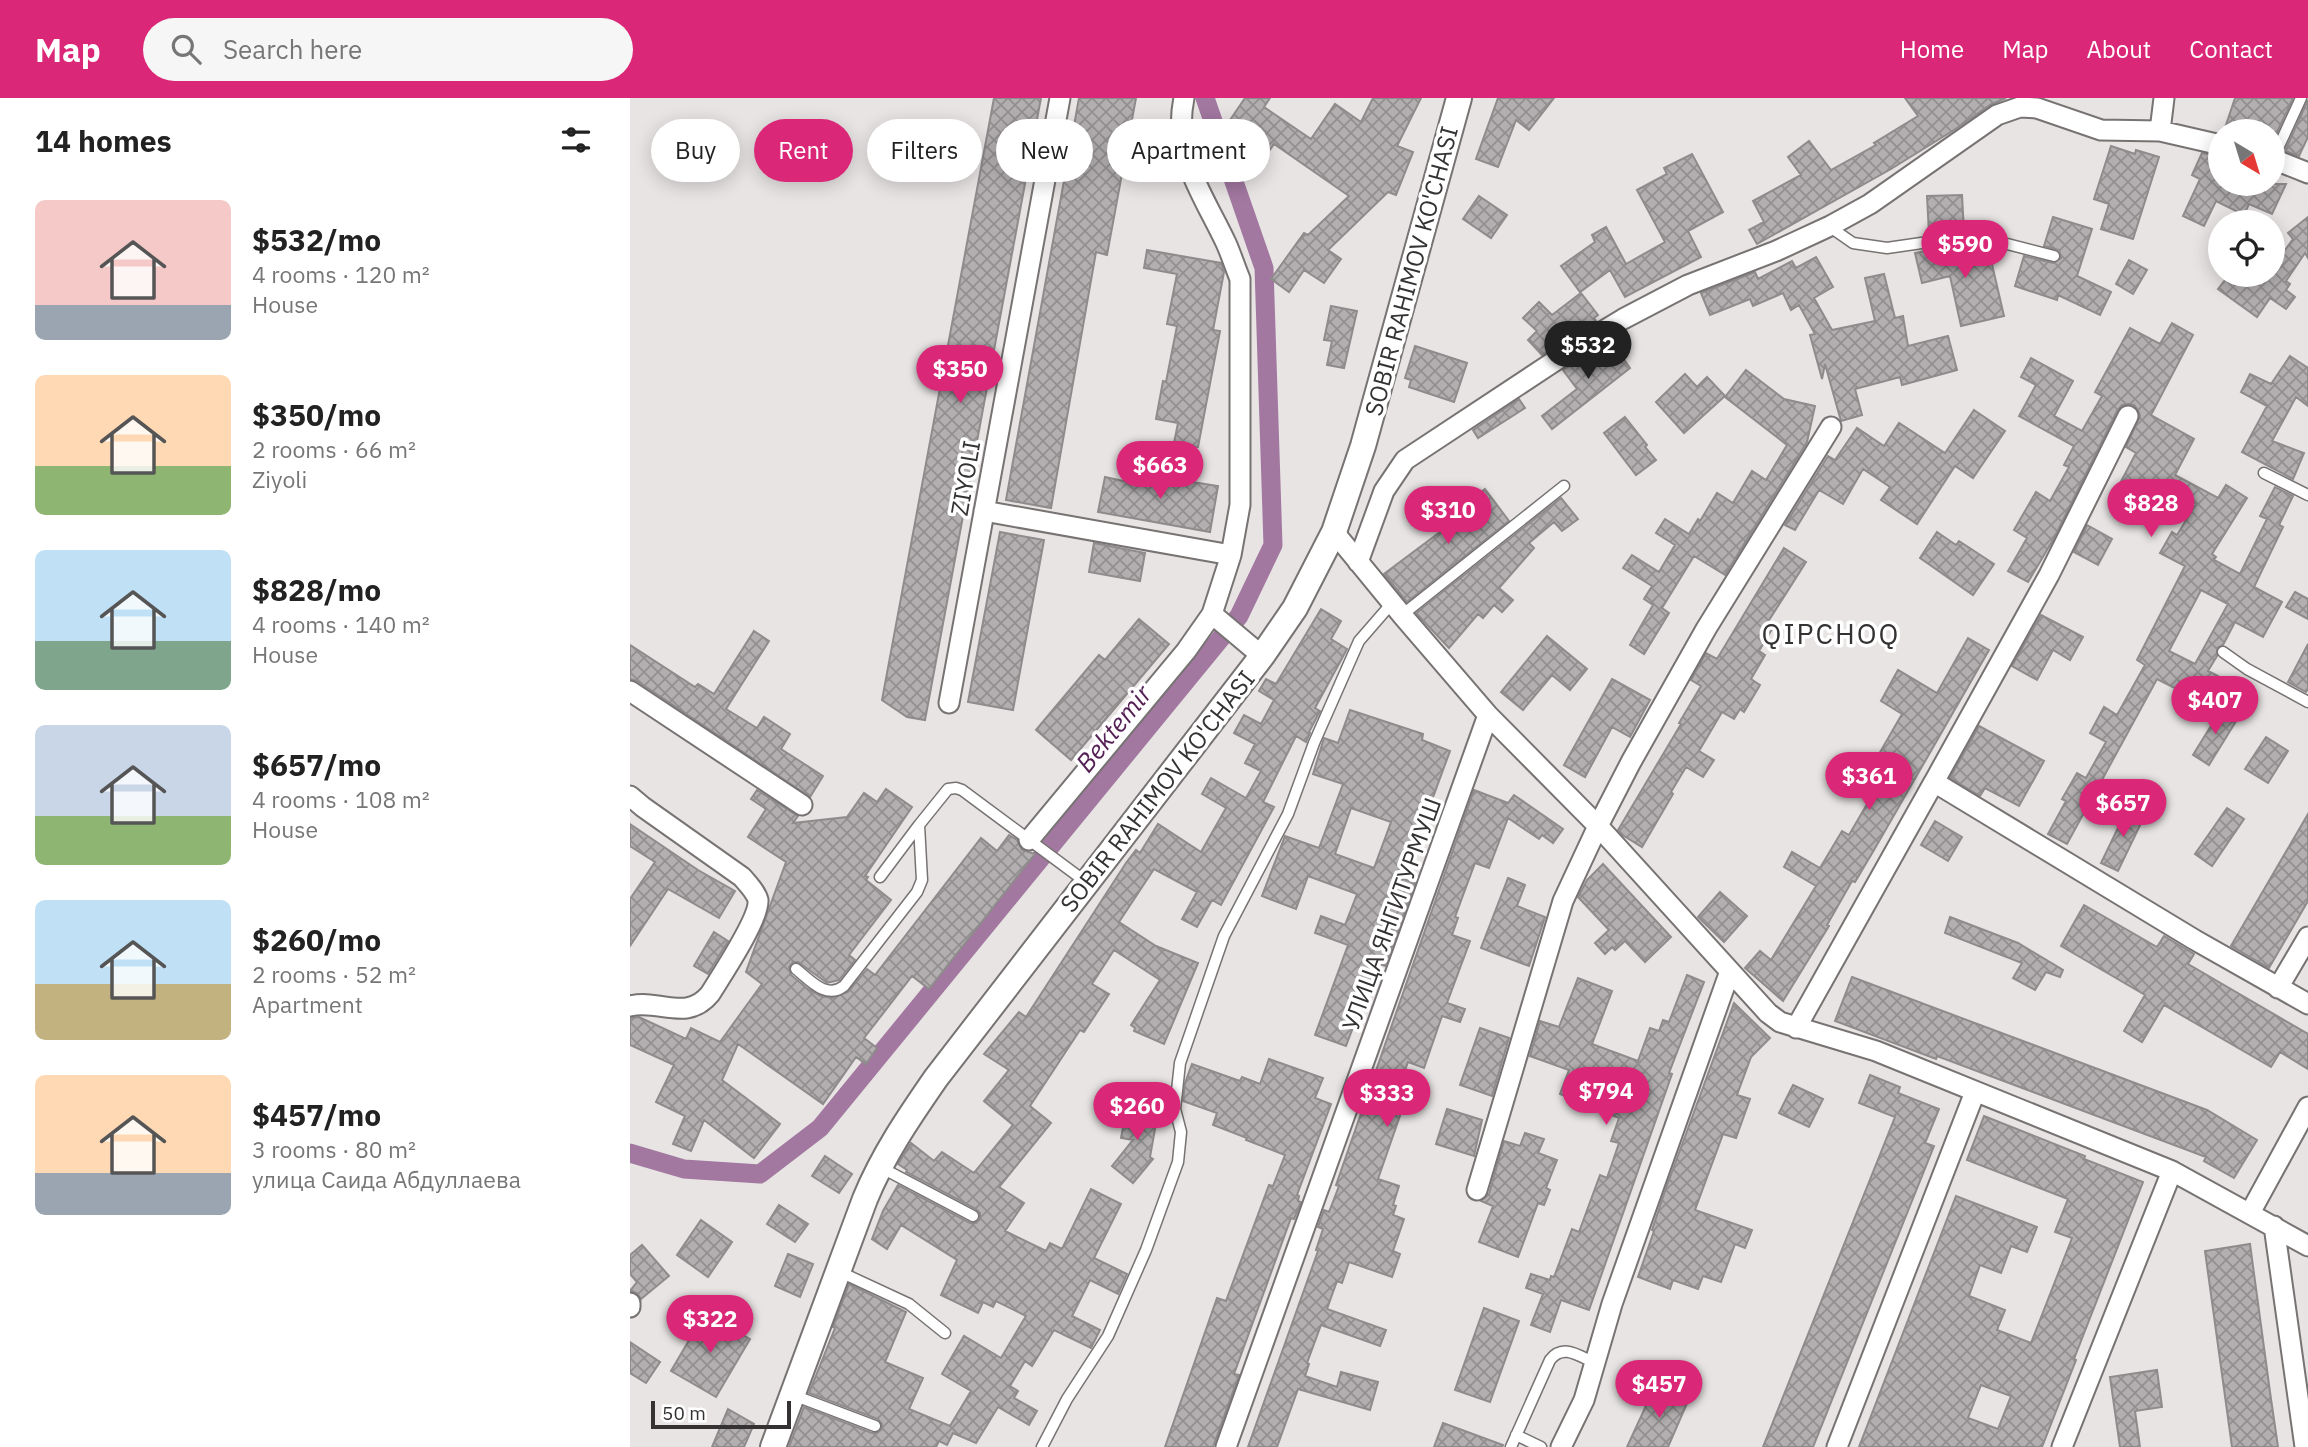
<!DOCTYPE html>
<html lang="en">
<head>
<meta charset="utf-8">
<style>
	:root { --surface:#fff; --page:#f6f6f6; --text:#222; --muted:#767676; --accent:#db2777 }
	body { margin:0; font-family:"IBM Plex Sans",sans-serif; background:var(--page); color:var(--text); height:100vh; display:flex; flex-direction:column; font-size:26px; white-space:nowrap }
	* { box-sizing:border-box; margin:0 }
	p { font-size:23px; color:var(--muted) }
	.icon { flex:none; width:38px; height:38px; fill:none; stroke:currentColor; stroke-width:2; stroke-linecap:round; stroke-linejoin:round }
	.map { position:relative; flex:1; overflow:hidden }
	.drawer { display:flex; flex-direction:column; background:var(--surface); width:630px }
	.drawer>* { flex:none }
	.banner { position:absolute; left:21px; top:21px; width:665px; height:63px; display:flex; gap:14px }
	.needle { width:46px; rotate:142deg }
	.tools { position:absolute; left:1578px; top:21px; display:grid; gap:14px }
	.tools a { display:grid; place-items:center; width:77px; height:77px; border-radius:50%; background:var(--surface); box-shadow:0 4px 18px #0003; font-size:35px }
	.scale { position:absolute; left:21px; bottom:18px; width:140px; box-sizing:border-box; padding-left:7px; border:4px solid #343232; border-top:0; font-size:19px; line-height:24px; white-space:nowrap; color:#343232; -webkit-text-stroke:5px #fff; paint-order:stroke }
	.price { position:absolute; translate:-50% -60px; padding:0 16px; border-radius:24px; background:var(--accent); color:#fff; font-size:23px; line-height:46px; filter:drop-shadow(0 2px 4px #0008) }
	.price::after { content:''; position:absolute; left:50%; top:42px; width:21px; height:16px; margin-left:-10px; background:inherit; clip-path:polygon(0 0,100% 0,50% 100%) }
	.price.on { background:#222; color:#fff }
	ul { padding:0; list-style:none }
	li { display:flex; align-items:center; gap:21px; height:175px; padding:0 35px }
	li span { display:grid; place-items:center; flex:none; width:196px; height:140px; border-radius:10px; color:#555 }
	li>.icon { margin-inline-start:auto }
	span .icon { width:84px; height:84px; fill:#fffc; stroke-width:1 }
	li b { font-size:30px }
	h2 { display:flex; justify-content:space-between; align-items:center; height:84px; padding:0 35px; font-size:30px }
	.chip { padding:0 24px; border-radius:32px; background:var(--surface); box-shadow:0 4px 18px #0003; font-size:24px; line-height:63px }
	.chip.on { background:var(--accent); color:#fff }
	header { display:flex; align-items:center; gap:42px; box-sizing:border-box; height:98px; padding:0 35px; background:var(--accent); color:#fff }
	header strong { font-size:33px }
	nav { display:flex; gap:38px; margin-inline-start:auto; font-size:24px }
	.search { width:490px; height:63px; background:var(--page); display:flex; align-items:center; gap:18px; box-sizing:border-box; padding:0 24px; border-radius:38px; color:var(--muted); font-size:26px }
	main { display:flex; flex:1; min-height:0 }
	.map>svg:first-child { display:block }
	.lines { fill:none; stroke-linecap:round; stroke-linejoin:round }
	.canal { stroke:#a277a0; stroke-width:19 }
	.building { fill:url(#building-cross-hatch); stroke:#8f8b8c; stroke-width:2; fill-rule:evenodd }
	.service-casing { stroke:#767372; stroke-width:13 }
	.minor-casing { stroke:#767372; stroke-width:23 }
	.tertiary-casing { stroke:#767372; stroke-width:28 }
	.service { stroke:#fff; stroke-width:10 }
	.minor { stroke:#fff; stroke-width:19 }
	.tertiary { stroke:#fff; stroke-width:24 }
	.labels { text-anchor:middle; dominant-baseline:central; stroke-width:7; stroke-linejoin:round; paint-order:stroke }
	.street-label { font-size:24px; fill:#343232; stroke:#fff }
	.water-label { font-size:26px; font-style:italic; fill:#541f54; stroke:#fff }
	.quarter-label { font-size:28px; letter-spacing:2px; fill:#343232; stroke:#fff }
</style>
</head>
<body>
<header>
<strong>Map</strong>
<div class="search"><svg class="icon" aria-label="search" viewBox="0 0 24 24"><circle cx="10" cy="10" r="6"/><path d="M15 15l6 6"/></svg>Search here</div>
<nav><a>Home</a><a>Map</a><a>About</a><a>Contact</a></nav>
</header>
<main>
<section class="drawer">
<h2>14 homes<svg class="icon" aria-label="filters" viewBox="0 0 24 24"><path d="M4 7h16M4 17h16"/><circle cx="9" cy="7" r="2"/><circle cx="15" cy="17" r="2"/></svg></h2>
<ul>
<li><span style="background:linear-gradient(#f6c9c9 75%,#9aa5b1 0)"><svg class="icon" aria-label="home" viewBox="0 0 24 24"><path d="M3 11l9-7 9 7M6 9v11h12V9"/></svg></span><div><b>$532/mo</b><p>4 rooms · 120 m²</p><p>House</p></div></li>
<li><span style="background:linear-gradient(#ffd9b3 65%,#8fb573 0)"><svg class="icon" aria-label="home" viewBox="0 0 24 24"><path d="M3 11l9-7 9 7M6 9v11h12V9"/></svg></span><div><b>$350/mo</b><p>2 rooms · 66 m²</p><p>Ziyoli</p></div></li>
<li><span style="background:linear-gradient(#bfe0f5 65%,#7fa58c 0)"><svg class="icon" aria-label="home" viewBox="0 0 24 24"><path d="M3 11l9-7 9 7M6 9v11h12V9"/></svg></span><div><b>$828/mo</b><p>4 rooms · 140 m²</p><p>House</p></div></li>
<li><span style="background:linear-gradient(#c9d6e8 65%,#8fb573 0)"><svg class="icon" aria-label="home" viewBox="0 0 24 24"><path d="M3 11l9-7 9 7M6 9v11h12V9"/></svg></span><div><b>$657/mo</b><p>4 rooms · 108 m²</p><p>House</p></div></li>
<li><span style="background:linear-gradient(#bfe0f5 60%,#c2b280 0)"><svg class="icon" aria-label="home" viewBox="0 0 24 24"><path d="M3 11l9-7 9 7M6 9v11h12V9"/></svg></span><div><b>$260/mo</b><p>2 rooms · 52 m²</p><p>Apartment</p></div></li>
<li><span style="background:linear-gradient(#ffd9b3 70%,#9aa5b1 0)"><svg class="icon" aria-label="home" viewBox="0 0 24 24"><path d="M3 11l9-7 9 7M6 9v11h12V9"/></svg></span><div><b>$457/mo</b><p>3 rooms · 80 m²</p><p>улица Саида Абдуллаева</p></div></li>
</ul>
</section>
<div class="map">
<svg width="1678" height="1349" viewBox="0 0 1678 1349">
	<defs>
		<pattern id="building-cross-hatch" width="8" height="8" patternUnits="userSpaceOnUse" patternTransform="scale(1.75)"><rect width="8" height="8" fill="#b3afb0"/><path d="M0 0l8 8M0 8l8-8" fill="none" stroke="#928f90"/></pattern>
	</defs>
	<rect width="100%" height="100%" fill="#e7e4e3"/>
	<g class="lines">
		<path class="canal" d="M0 1055 54 1071 130 1076 190 1030 609 518 643 447 634 170 575 0"/>
	</g>
	<path class="building" d="M364 0H411L295 622 277 619 252 602Z
		M449 0H506L477 157 466 154 421 410 376 402Z
		M615 0H640L634 9 681 41 705 6 731 24 743 0H791L767 48 783 54 766 97 758 94 698 152 711 161 694 185 674 172 659 194 641 181 674 135 678 137 719 98 644 46 637 56 596 28Z
		M868 0H924L899 32 886 22 868 69 846 61Z
		M1275 0H1376L1360 7 1324 32 1261 71 1127 146 1119 132 1134 124 1123 103 1171 77 1158 59 1179 43 1201 72 1246 47 1244 45 1288 18Z
		M1605 0H1663L1643 43V33H1594Z
		M1678 2V39L1669 58 1655 53Z
		M1481 48 1505 56 1506 52 1529 59 1503 141 1471 131 1479 106 1464 101Z
		M1572 55 1591 59V86H1656L1642 116 1619 106 1614 117 1586 103 1574 128 1553 118 1570 81 1562 77Z
		M1062 56 1093 114 1058 133 1071 159 995 199 980 172 950 194 931 168 965 144 962 137 976 129 996 166 1035 144 1007 92 1037 76 1034 70Z
		M1332 97 1334 133 1299 136 1297 98Z
		M849 98 877 117 861 140 833 121Z
		M1423 119 1462 131 1447 178 1481 194 1470 217 1428 197 1427 202 1385 188 1394 158 1423 165 1431 160 1429 152 1414 148Z
		M1678 119V160L1675 155 1656 183 1660 186 1656 192 1665 199 1656 211 1640 200 1627 219 1588 191 1599 177H1643V169L1663 141 1658 135Z
		M1320 148H1334L1335 153 1358 149 1374 218 1331 228 1320 178 1292 185 1285 155Z
		M517 152 591 165 594 174 583 232 590 233 568 349 544 345 548 325 526 321 533 283 536 284 547 228 537 226 547 176 514 170Z
		M1186 159 1203 189 1184 200 1202 232 1245 223 1235 180 1254 176 1265 220 1273 218 1278 248 1318 238 1327 272 1272 287 1270 279 1225 291 1232 317 1211 323 1195 266 1192 281 1180 237 1185 236 1169 207 1161 212 1153 195 1123 208 1120 201 1080 217 1071 195 1125 174 1128 181 1162 163 1166 170Z
		M1499 162 1517 172 1503 196 1486 186Z
		M951 195 968 217 964 220 966 223 912 257 898 242 907 233 893 220 909 204 922 217Z
		M701 208 727 213 714 270 697 267 702 243 694 242Z
		M1542 225 1563 237 1521 317 1564 341 1545 377 1588 400 1596 387 1617 400 1582 456 1586 459 1584 462 1610 476 1637 421 1630 418 1645 389 1663 398 1649 427 1653 429 1624 489 1652 504 1633 539 1605 524 1593 547 1587 550V558L1578 573 1588 578 1574 605 1527 581 1437 746 1418 736 1436 703 1432 701 1447 675 1456 680 1476 644 1460 635 1474 609 1487 617 1515 567 1507 562 1555 468 1530 455 1542 434 1547 437 1566 406 1520 382 1508 403 1487 391 1506 355 1496 349 1510 318 1508 312 1504 307 1498 306 1492 307 1487 313 1423 442 1398 484 1378 473 1397 440 1384 432 1406 394 1420 403 1439 369 1434 367 1444 348 1389 318 1406 287 1391 279 1401 260 1443 283 1424 318 1452 333 1472 298 1465 294 1500 230 1530 246ZM1571 492 1598 506 1565 566 1539 553Z
		M981 243 1000 270 922 331 912 318 947 291 933 272Z
		M785 248 837 265 824 304 779 289 781 282 775 280Z
		M1660 258 1678 270V308L1666 299 1642 343 1674 355 1663 381 1612 354 1637 308 1611 294 1620 276 1641 286Z
		M1116 272 1154 301 1185 308 1177 344 1095 477 1064 458 1032 510 1039 515 1014 556 1000 547 1023 507 1014 501 1022 488 993 470 1002 457 1029 474 1045 447 1026 435 1035 421 1059 436 1068 421 1070 423 1087 395 1103 405 1122 373 1136 382 1157 347 1095 299Z
		M1055 276 1067 289 1077 279 1095 298 1054 335 1026 304Z
		M889 301 895 310 848 340 843 332Z
		M1344 312 1375 333 1343 380 1325 368 1287 426 1251 402 1260 389 1233 371 1213 406 1189 392 1165 432 1155 427 1198 358 1205 362 1227 330 1254 348 1269 325 1315 355Z
		M995 319 1017 347 1015 349 1026 362 1006 377 974 335Z
		M500 374 588 388 580 434 468 414 475 379 498 384Z
		M855 391 879 423 777 504 754 476 834 416 829 411Z
		M931 400 948 421 932 433 924 424 899 445 904 450 869 490 883 502 872 514 864 507 853 520 848 516 819 550 786 515Z
		M1457 427 1482 441 1468 467 1444 454Z
		M370 434 414 442 383 612 338 604Z
		M1307 434 1326 447 1329 443 1364 466 1343 497 1290 460Z
		M464 445 515 455 510 483 459 474Z
		M1154 450 1176 464 1136 527 1142 531 1129 553 1135 557 1121 581 1130 587 1114 614 1110 611 1104 621 1092 614 1069 653 1084 662 1073 679 1056 669 1041 694 1043 696 1012 749 994 738 988 732 1051 626 1049 625 1071 588 1061 582 1076 555 1087 561Z
		M1665 494 1678 501V521L1656 509Z
		M691 511 711 523 701 541 717 551 685 610 690 613 679 634 680 635 676 644 666 638 633 704 644 709 591 807 582 802 567 829 552 821 567 794 524 771 489 824 526 848 568 865 534 946 504 933 505 930 501 927 530 882 484 852 462 886 479 896 454 934 450 932 400 1008 421 1025 369 1089 394 1105 375 1133 416 1153 420 1145 432 1151 461 1091 491 1106 464 1160 497 1176 488 1196 460 1182 442 1218 470 1232 461 1250 424 1232 402 1268 395 1263 380 1288 388 1293 384 1300 407 1313 399 1327 368 1309 346 1345 323 1335 317 1347 309 1343 306 1349H159L174 1309 242 1335H247L252 1331V1326L248 1321 179 1295 205 1230 203 1229 219 1186 276 1214 255 1264 293 1280 279 1311 320 1328 341 1293 312 1276 334 1238 371 1260 396 1218 366 1203 363 1209 353 1204 348 1215 311 1197 327 1162 271 1127 257 1151 242 1141 253 1113 268 1087 340 1125H346L350 1121V1115L346 1111 276 1074 277 1072 268 1066 281 1045 304 1063 312 1054 344 1075 383 1027 354 1003 379 972 354 956 389 914 396 919 496 765 506 752 510 755 528 726 571 754 596 710 572 696 581 680 616 700 631 673 615 665 625 646 604 635 614 617 631 626 644 602 629 593 636 581 646 586Z
		M1411 517 1453 539 1440 562 1423 552 1407 582 1382 568Z
		M509 521 539 546 441 662 406 632 469 557 475 562Z
		M124 533 139 543 96 611 127 630 134 619 160 636 151 651 193 678 180 699 7 583 0 581V547L65 589 68 586 84 596Z
		M917 538 957 571 940 592 922 577 893 612 871 594Z
		M1338 540 1359 552 1244 752 1225 784 1222 783 1197 827 1199 828 1153 903 1115 870 1130 853 1141 862 1186 788 1154 769 1162 754 1190 770 1212 733 1219 737 1240 701 1221 690 1238 659 1245 663 1272 616 1251 603 1268 572 1307 595Z
		M1678 546V591L1676 594 1658 584Z
		M982 581 1020 602 1000 639 982 629 955 679 934 667Z
		M1592 610 1608 620 1579 667 1563 657Z
		M720 612 793 636 792 642 820 653 773 781 785 785 755 868 747 865 716 948 685 937 718 847 685 835 691 818 715 827 727 796 678 778 666 811 632 798 655 738 689 750 713 686 683 676 694 640 708 645ZM721 710 761 724 744 770 705 756Z
		M1349 628 1414 663 1389 708 1355 690 1350 698 1320 680Z
		M1636 639 1658 653 1638 685 1615 671Z
		M256 691 282 709 235 778 238 779 236 782 261 802 219 857 225 862 209 882 197 885 168 864H163L159 869 161 877 178 891 191 898 202 900 218 894 237 871 245 877 351 740 367 753 379 737 387 742 392 752 405 756 299 891 282 878 234 940 247 950 236 966 226 959 193 1006 108 946 92 982 150 1026 124 1060 74 1022 61 1053 43 1046 55 1018 26 1004 44 967 0 947V920L9 919 56 941 61 930 90 944 132 886 116 874 156 764 118 739 136 711 121 701 127 692 168 718 163 725 217 719 234 695 247 704Z
		M844 692 878 705 884 697 933 731 923 745 912 737 909 741 878 720 859 770 845 765 825 819 828 820 822 837 840 843 817 905 835 911 830 924 812 918 794 970 778 964 763 1005 773 1009 748 1081 769 1088 763 1107 766 1108 763 1117 774 1121 763 1153 770 1156 762 1179 719 1164 712 1185 707 1183 697 1211 756 1232 750 1248 691 1227 677 1265 679 1266 675 1278 707 1289 711 1274 748 1284 740 1312 668 1291 647 1349H618L688 1153 686 1152 693 1131 688 1129 694 1112 699 1114 709 1088 706 1087Z
		M1498 709 1515 717 1488 773 1471 765Z
		M1597 710 1614 721 1582 768 1565 756Z
		M1678 716V803L1639 870 1601 848Z
		M1305 723 1332 739 1318 763 1291 747Z
		M0 726 68 772 105 793 89 820 38 791 0 848V801L25 764 0 748Z
		M973 766 1041 839 1015 864 995 843 985 852 982 849 975 856 965 845 979 832 948 799 957 782Z
		M878 780 895 787 887 808 915 819 899 868 851 850Z
		M1090 794 1117 818 1094 844 1068 819Z
		M1454 807 1527 849 1534 838 1564 856 1558 866 1678 936V971L1650 954 1641 969 1534 907 1512 944 1494 933 1515 897 1431 848Z
		M1320 819 1388 845 1433 872 1430 879 1416 874 1405 892 1383 880 1392 865 1315 835Z
		M84 834 98 843 78 876 64 868Z
		M1057 877 1074 884 1039 975 1042 976 959 1212 931 1202 920 1234 901 1227 913 1196 896 1190 901 1176 920 1182 921 1178 924 1179 942 1131 949 1134 970 1077 977 1080 989 1045 981 1043 989 1020 930 996 939 972 900 958 910 923 929 929 948 880 982 893 962 946 1008 963 1020 930 1029 933 1033 922 1039 924Z
		M1222 879 1577 1012 1627 1042 1604 1080 1574 1063 1576 1059 1307 958 1306 961 1205 923Z
		M1104 905 1140 940 1121 959 1107 997 1120 1001 1106 1040 1093 1036 1065 1112 1122 1132 1115 1150 1105 1146 1091 1184 1073 1178 1068 1191 1043 1182 1040 1191 1008 1179 1024 1133 1022 1132 1035 1093Z
		M850 930 879 940 862 998 830 987Z
		M639 961 693 980 685 1000 701 1006 667 1097 669 1098 668 1103 671 1104 664 1121 661 1120 604 1276 609 1277 583 1349H535L587 1200 596 1203 639 1087 643 1088 655 1057 616 1042 617 1040 583 1027 587 1015 553 1003 555 985 562 966 610 983 612 979 630 986Z
		M1240 977 1270 989 1268 995 1309 1011 1295 1045 1304 1048 1183 1349H1133L1265 1019 1229 1005Z
		M1163 987 1193 1001 1179 1029 1149 1015Z
		M497 1008 528 1014 520 1059 523 1061 503 1085 482 1068 503 1042 491 1040Z
		M817 1011 852 1022 844 1058 806 1046Z
		M1354 1018 1455 1058 1454 1061 1513 1084 1444 1261 1446 1262 1412 1349H1229L1326 1098 1407 1129 1397 1154 1381 1148 1371 1175 1350 1167 1339 1198 1375 1212 1367 1232 1401 1245 1442 1140 1425 1134 1438 1101 1337 1062ZM1351 1287 1381 1298 1368 1331 1338 1320Z
		M895 1035 914 1041 908 1055 927 1062 916 1090 920 1092 914 1107 908 1105 888 1159 849 1144 863 1108 851 1103 859 1096 874 1043 890 1048Z
		M195 1058 222 1076 209 1095 182 1078Z
		M149 1107 178 1126 165 1144 137 1126Z
		M71 1122 102 1144 78 1179 47 1157Z
		M1620 1146 1640 1294 1648 1349H1602L1575 1153Z
		M12 1147 39 1178 11 1201 7 1195 0 1193 7 1184 0 1176V1157Z
		M158 1156 183 1166 170 1199 145 1188Z
		M854 1210 889 1223 860 1304 825 1292Z
		M75 1215 120 1241 86 1299 41 1273Z
		M0 1244 30 1264 16 1285 0 1275Z
		M1527 1272 1532 1309 1505 1313 1510 1349H1490L1480 1279Z
		M1025 1288 1058 1303 1038 1349H997Z
		M98 1311 124 1326 114 1349H82Z
		M813 1325 873 1347 872 1349H804Z"/>
	<g class="lines">
		<defs>
			<path id="service" d="M1643 61 1671 0
				M1200 129 1223 145 1257 150 1319 141 1354 140 1424 158
				M1634 375 1678 397
				M772 517 934 388
				M1593 554 1617 571 1678 604
				M250 779 289 727
				M166 871C180 882 196 902 214 888L287 794 292 782 289 727 318 691 326 690 332 692 456 784
				M250 1069 343 1118
				M208 1173 279 1206 315 1235
				M163 1297 245 1328
				M886 1337 911 1349
				M412 1349 437 1301 478 1238 516 1152 548 1064 551 1034 545 1011 550 965 594 838 658 716 684 645 729 543 762 505
				M881 1349 920 1262C933 1245 949 1258 965 1265"/>
			<path id="minor" d="M1530 33 1534 0
				M1643 61 1678 75
				M1498 318 1419 477 1304 684 1565 842 1678 906
				M354 413 601 457
				M704 434 772 517 858 617 968 728 1138 915 1150 924 1246 953 1542 1073 1678 1148
				M728 464 754 393 775 362 937 255 993 221 1058 187 1146 153 1200 128 1240 106 1367 17 1390 9 1407 10 1471 32 1530 33 1591 47
				M582 516 632 558
				M0 593 172 707
				M319 605 430 0
				M0 698 13 709 112 779C118 786 126 794 128 802 130 820 91 878 80 896 57 924 30 901 0 908
				M399 742 556 553 582 516 601 457 610 407V181C605 169 601 156 596 145 573 96 542 57 554 0
				M1648 890 1678 839
				M1166 930 1304 684
				M847 1092 933 803 968 728 1001 664 1076 531 1201 329
				M1620 1115 1678 1009
				M1644 1128 1675 1349
				M0 1205V1209
				M596 1349 858 617
				M931 1349 954 1302 982 1206 1100 873
				M1207 1349 1345 994
				M1432 1349 1542 1073"/>
			<path id="tertiary" d="M143 1349 235 1101C253 1057 279 1019 306 980L632 558 665 510 704 434 733 348 829 0"/>
		</defs>
		<use href="#service" class="service-casing"/>
		<use href="#minor" class="minor-casing"/>
		<use href="#tertiary" class="tertiary-casing"/>
		<use href="#service" class="service"/>
		<use href="#minor" class="minor"/>
		<use href="#tertiary" class="tertiary"/>
	</g>
	<g class="labels">
		<g class="street-label">
			<text transform="translate(781 173) rotate(-75)">SOBIR RAHIMOV KO'CHASI</text>
			<text transform="translate(335 380) rotate(-80)">ZIYOLI</text>
			<text transform="translate(527 693) rotate(-52)">SOBIR RAHIMOV KO'CHASI</text>
			<text transform="translate(761 816) rotate(-70)">УЛИЦА ЯНГИТУРМУШ</text>
		</g>
		<g class="water-label">
			<text transform="translate(483 630) rotate(-51)">Bektemir</text>
		</g>
		<g class="quarter-label">
			<text x="1201" y="535">QIPCHOQ</text>
		</g>
	</g>
</svg>
<div class="tools">
<a><svg class="needle" viewBox="-14 -14 28 28"><path d="M0-13l5 13h-10z" fill="#e53935"/><path d="M0 13l5-13h-10z" fill="#767676"/></svg></a>
<a><svg class="icon" aria-label="locate" viewBox="0 0 24 24"><circle cx="12" cy="12" r="6"/><path d="M12 2v4M12 18v4M2 12h4M18 12h4"/></svg></a>
</div>
<div class="scale">50 m</div>
<b class="price" style="left:1335px;top:182px">$590</b>
<b class="price on" style="left:958px;top:283px">$532</b>
<b class="price" style="left:330px;top:307px">$350</b>
<b class="price" style="left:530px;top:403px">$663</b>
<b class="price" style="left:1521px;top:441px">$828</b>
<b class="price" style="left:818px;top:448px">$310</b>
<b class="price" style="left:1585px;top:638px">$407</b>
<b class="price" style="left:1239px;top:714px">$361</b>
<b class="price" style="left:1493px;top:741px">$657</b>
<b class="price" style="left:976px;top:1029px">$794</b>
<b class="price" style="left:757px;top:1031px">$333</b>
<b class="price" style="left:507px;top:1044px">$260</b>
<b class="price" style="left:80px;top:1257px">$322</b>
<b class="price" style="left:1029px;top:1322px">$457</b>
<div class="banner">
<a class="chip">Buy</a>
<a class="chip on">Rent</a>
<a class="chip">Filters</a>
<a class="chip">New</a>
<a class="chip">Apartment</a>
</div>
</div>
</main>
</body>
</html>
